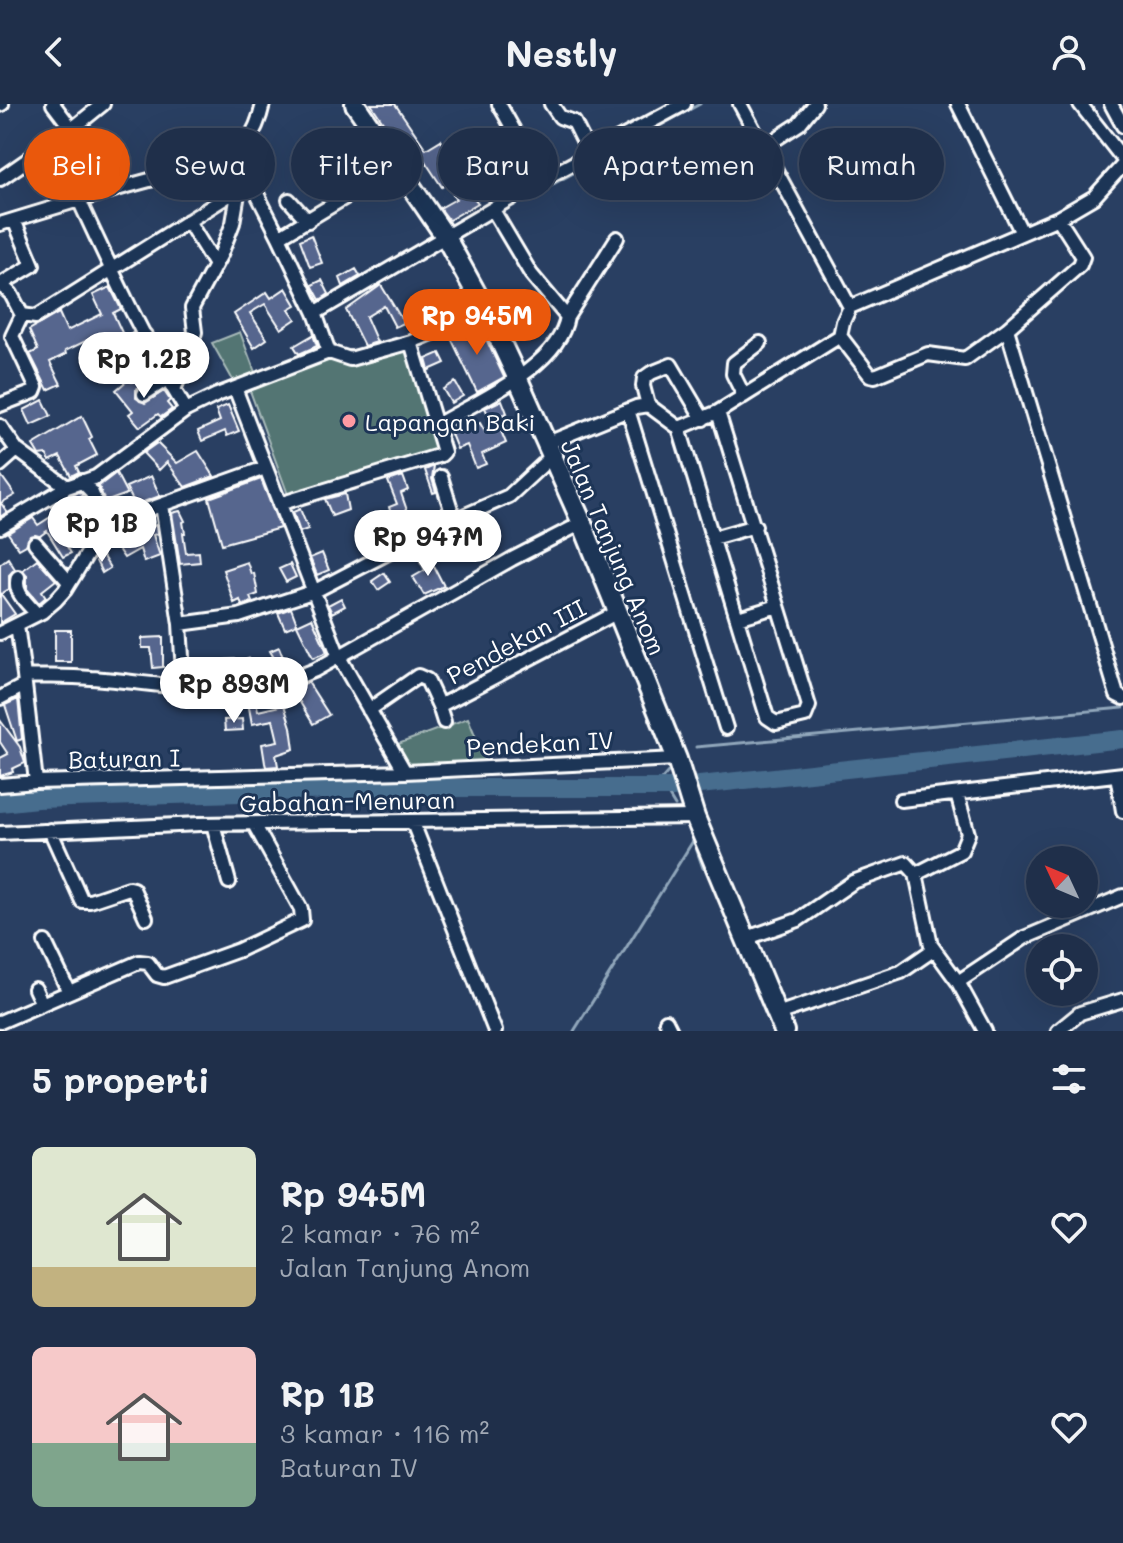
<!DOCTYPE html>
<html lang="id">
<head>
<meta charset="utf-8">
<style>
	:root { --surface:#1f2f4a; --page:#273751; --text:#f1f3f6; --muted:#a1a9b5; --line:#3c4a62; --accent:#ea580c }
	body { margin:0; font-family:Mali,sans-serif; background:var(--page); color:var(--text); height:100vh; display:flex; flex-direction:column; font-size:30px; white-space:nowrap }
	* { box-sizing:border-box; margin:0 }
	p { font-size:26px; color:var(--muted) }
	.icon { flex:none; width:44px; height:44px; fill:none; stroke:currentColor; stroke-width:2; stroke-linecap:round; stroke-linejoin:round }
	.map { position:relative; height:927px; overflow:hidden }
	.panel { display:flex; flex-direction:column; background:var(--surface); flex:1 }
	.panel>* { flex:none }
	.top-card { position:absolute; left:24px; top:24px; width:1076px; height:72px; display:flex; gap:16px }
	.needle { width:52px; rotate:314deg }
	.fabs { position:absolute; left:1026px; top:742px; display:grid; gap:16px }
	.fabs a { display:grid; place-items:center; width:72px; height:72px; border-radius:50%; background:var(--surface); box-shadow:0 8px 32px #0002,0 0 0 2px var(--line); font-size:40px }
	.price { position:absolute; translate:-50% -68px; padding:0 18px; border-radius:28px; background:#fff; color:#222; font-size:26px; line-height:52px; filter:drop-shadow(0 2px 4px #0008) }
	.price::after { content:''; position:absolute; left:50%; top:48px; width:24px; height:18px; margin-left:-12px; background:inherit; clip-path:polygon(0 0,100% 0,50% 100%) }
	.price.selected { background:var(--accent); color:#fff }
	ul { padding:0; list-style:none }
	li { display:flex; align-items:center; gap:24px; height:200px; padding:0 32px }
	li span { display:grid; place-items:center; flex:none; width:224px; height:160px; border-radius:12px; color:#555 }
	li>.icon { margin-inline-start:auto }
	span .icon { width:96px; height:96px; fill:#fffc; stroke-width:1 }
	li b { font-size:34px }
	h2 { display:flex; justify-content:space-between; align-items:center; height:96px; padding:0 32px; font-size:34px }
	.chip { padding:0 28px; border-radius:36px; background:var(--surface); box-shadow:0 8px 32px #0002,0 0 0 2px var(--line); font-size:28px; line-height:72px }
	.chip.selected { background:var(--accent); color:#fff }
	header { display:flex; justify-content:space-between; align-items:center; height:104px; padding:0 32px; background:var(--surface); font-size:36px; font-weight:700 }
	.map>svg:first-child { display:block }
	.green { fill:#527473; stroke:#a8bab9; stroke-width:2 }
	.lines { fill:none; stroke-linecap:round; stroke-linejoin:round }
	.stream { stroke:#91a7bb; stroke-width:3 }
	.river { stroke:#476d8e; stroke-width:18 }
	.building { fill:#57668e; stroke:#fff; stroke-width:2 }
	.minor-casing { stroke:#fff; stroke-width:18 }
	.secondary-casing { stroke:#fff; stroke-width:24 }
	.minor { stroke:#1d3557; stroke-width:12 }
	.secondary { stroke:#1d3557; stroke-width:18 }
	.poi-dot { fill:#ff9aa2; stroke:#1d3557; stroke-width:3 }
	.labels { text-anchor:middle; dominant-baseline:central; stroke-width:6; stroke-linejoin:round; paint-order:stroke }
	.poi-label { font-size:24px; fill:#fff; stroke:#1d3557; text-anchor:start }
	.street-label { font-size:24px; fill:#fff; stroke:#1d3557 }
</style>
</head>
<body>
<header><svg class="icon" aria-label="back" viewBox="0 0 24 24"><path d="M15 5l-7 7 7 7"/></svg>Nestly<svg class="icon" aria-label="person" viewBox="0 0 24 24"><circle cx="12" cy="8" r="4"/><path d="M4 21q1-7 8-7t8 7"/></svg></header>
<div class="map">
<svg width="1123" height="927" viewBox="0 0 1123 927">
	<rect width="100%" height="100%" fill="#293f62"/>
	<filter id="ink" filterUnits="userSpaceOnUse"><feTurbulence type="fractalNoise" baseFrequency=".0125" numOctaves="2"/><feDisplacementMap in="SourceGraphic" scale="16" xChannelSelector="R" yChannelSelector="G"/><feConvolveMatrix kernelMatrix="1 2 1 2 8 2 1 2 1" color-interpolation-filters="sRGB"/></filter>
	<g filter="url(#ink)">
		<path class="green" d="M240 228 256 271 234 278 212 239Z
			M413 242 447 344 290 396 249 284 330 254Z
			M468 614 486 658 409 661 398 640Z"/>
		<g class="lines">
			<path class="stream" d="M502 108 700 0
				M696 643 1123 604
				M654 684 668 668
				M664 684 675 702
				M688 721 703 764
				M574 927 693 737"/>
			<path class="river" d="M0 699 37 695 405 684H672L1123 635"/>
		</g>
		<path class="building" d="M371 0H395L426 45 441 36 448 49 468 37 494 82 474 94 478 99 449 116 440 104 456 95 446 80 442 83 415 42 404 49Z
			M364 35 380 57 372 62 356 40Z
			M311 131 322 159 310 163 300 136Z
			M356 165 360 172 343 182 340 174Z
			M322 176 329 190 320 196 312 181Z
			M381 181 404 219 395 223 384 202 366 213 377 238 364 242 346 206Z
			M110 183 121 205 113 209 124 233 107 243 100 230 65 247 66 250 50 258 61 280 48 286 30 250 38 246 29 226 59 209 67 227 102 210 93 191Z
			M286 184 296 201 289 205 296 215 281 225 265 200 250 209 267 235 254 244 234 210 267 188 271 194Z
			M479 220 504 273 477 288 450 232Z
			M313 231 317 242 299 250 294 242Z
			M440 249 445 259 429 266 426 255Z
			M98 250 102 259 88 265 84 256Z
			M150 262 156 272 136 285V294L145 299 164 287 170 296 167 299 172 305 161 313 158 310 140 323 129 310 133 307 116 286 129 275 132 278Z
			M455 278 463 292 451 299 443 285Z
			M43 296 51 312 31 321 24 306Z
			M502 296 507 309 502 311 507 324 501 327 506 339 482 350 486 360 476 364 467 341 457 345 451 330 480 319 485 328 494 323 485 304Z
			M228 301 239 327 227 332 225 327 202 337 198 327 220 317 216 306Z
			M82 312 92 333 89 335 97 351 76 362 79 368 71 372 60 352 50 357 46 350 39 351 33 341Z
			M157 339 177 359 198 347 214 372 185 383 167 358 159 366 143 349Z
			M434 362 432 375 436 388 433 389 425 366Z
			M116 369 127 390 105 398 99 382Z
			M0 370 15 391 1 399 7 408 0 413Z
			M151 372 160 392 135 401 126 383Z
			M403 372 408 386 401 389 410 415 404 418 401 411 392 414 389 403 397 400 388 377Z
			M261 375 280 424 222 440 209 394Z
			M79 388 83 391 78 394 90 415 60 431 71 449 63 453 47 427 40 432H30L26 441 19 445 8 429 33 414 38 421 55 410 52 403Z
			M345 390 348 406 332 412 325 395Z
			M300 405 308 425 300 428 293 408Z
			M180 407 185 417 183 418 185 429H183L186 449 199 448 200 458 180 460 172 409Z
			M140 420 143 426 156 421 157 430 153 431 160 452 144 458 140 445 124 454 118 445 136 435 131 424Z
			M322 449 329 466 317 471 310 454Z
			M102 451 110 464 102 469 95 455Z
			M429 453 444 482 424 491 413 473 425 466 420 457Z
			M8 454 15 465 9 471V485L1 490 15 510 0 519V460Z
			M37 455 56 476 42 487 46 493 39 499 27 485V471L23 466Z
			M247 458 251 470 254 469 258 490 250 493 252 498 242 502 240 496 234 499 223 466Z
			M290 460 296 473 286 478 279 465Z
			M384 469 390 478 378 486 372 477Z
			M341 494 345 502 332 509 328 501Z
			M291 504 297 520 285 525 278 509Z
			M312 514 327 548 313 554 297 521Z
			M55 526H71V558H55Z
			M163 533V563L153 564 151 544H142V534Z
			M279 543 288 566 282 568 270 547Z
			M235 555 237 559 248 555 249 566 218 569 217 566 226 563 225 556Z
			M208 558 209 571H202V575H192L191 559Z
			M308 578 329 611 313 620 292 585Z
			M18 595 22 635 17 637 5 601Z
			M256 596 258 607 284 601 291 623 294 645 276 651 278 662 266 663 265 659 262 640 278 637 273 616 252 620 248 598Z
			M242 615 243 626 225 627 224 616Z
			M0 616 20 643 25 659 12 665 13 668 0 672V654L8 650 0 638Z"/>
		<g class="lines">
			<defs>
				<path id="minor" d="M53 0 72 25
					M499 0 542 76
					M551 0 560 13 574 18 590 50
					M958 0 1022 129
					M1080 0 1123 55
					M1111 0 1123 22
					M0 1 2 0
					M53 38 79 96C105 88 131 81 157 74 175 70 194 70 212 65 241 57 257 27 263 0
					M762 44 799 20 815 0
					M0 75 72 25 103 0
					M289 96 308 117
					M188 117 215 161
					M0 120 79 96C112 167 145 239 186 306
					M279 133 315 209
					M0 180 11 190 22 211
					M1 180 33 161 14 116
					M850 203 1058 114 1094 93 1123 61
					M22 211 36 213 247 80 254 84 279 133 399 61
					M567 213 617 134
					M1007 225 1117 591 1123 594
					M840 232 870 271 875 272 928 250 965 255 1007 225 1080 161 1083 153 1058 114
					M411 238 486 207
					M108 253 145 231
					M235 284 339 553 405 668
					M174 285 188 254 195 228 192 204 221 150 233 119 239 84
					M144 290 167 275
					M744 292 733 270 734 259 760 239
					M0 301 34 288 36 283 12 232 22 211
					M648 301 643 282 644 274 651 269 671 261 703 315
					M628 306 726 624
					M437 321C477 297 559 263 567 213L531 170 493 106
					M0 322 17 346 0 361
					M679 324 767 613 776 619 805 612 809 602 718 308
					M545 340 636 303 648 301 679 324 718 308 840 232 843 218 850 203 740 0
					M17 346 67 383
					M441 373 454 415
					M81 377 91 387 105 421
					M279 400 441 351 444 348 411 238 350 255 329 248
					M162 401 180 520 184 585
					M0 423 67 383 96 373 186 306 217 291 329 248 315 209 542 76 684 0
					M713 434 755 422
					M35 439 69 478
					M18 473C13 488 27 499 37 510
					M738 514 778 502
					M180 520 239 512 315 487 434 425 509 392 551 353
					M17 521 24 572C46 573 69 572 91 574 167 579 241 600 315 566L512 455 582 419
					M0 529 42 508 55 497 65 486 105 421 265 364
					M0 594 23 582
					M439 602 444 618
					M369 606 418 572 427 576 439 602 616 509
					M1117 671 1123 707
					M36 678 405 668 677 655
					M0 681 36 678 24 572
					M901 696 1123 670
					M413 719 495 927
					M213 720 229 778
					M50 726 82 797H90L129 784 133 785 146 814
					M0 729 200 720 695 713
					M916 770 961 747 968 730 957 690
					M747 834 798 816 853 778 906 759 916 770 931 841 958 878 985 927
					M45 838 69 888
					M958 878 1024 834 1123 792
					M35 885 42 900
					M777 910 901 868 933 846
					M666 917 671 927
					M0 918 139 858 148 859 157 871 164 873 239 846 302 816 301 805 254 720
					M1058 927 1080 909 1123 896"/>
				<path id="secondary" d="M355 0 445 132 486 207 517 273 582 419 677 655 695 713 784 927"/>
			</defs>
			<use href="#minor" class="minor-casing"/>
			<use href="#secondary" class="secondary-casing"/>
			<use href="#minor" class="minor"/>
			<use href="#secondary" class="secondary"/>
		</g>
	</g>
	<circle class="poi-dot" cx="349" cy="317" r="8"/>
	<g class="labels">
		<g class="poi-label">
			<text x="365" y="317">Lapangan Baki</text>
		</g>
		<g class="street-label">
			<text transform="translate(614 443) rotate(67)">Jalan Tanjung Anom</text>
			<text transform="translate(516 537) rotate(-28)">Pendekan III</text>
			<text transform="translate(540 639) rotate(-3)">Pendekan IV</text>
			<text transform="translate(124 654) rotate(-1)">Baturan I</text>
			<text transform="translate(347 697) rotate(-1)">Gabahan-Menuran</text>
		</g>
	</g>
</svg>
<div class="fabs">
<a><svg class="needle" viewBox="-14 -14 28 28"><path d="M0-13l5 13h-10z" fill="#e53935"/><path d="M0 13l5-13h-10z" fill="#a1a9b5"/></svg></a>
<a><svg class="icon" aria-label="locate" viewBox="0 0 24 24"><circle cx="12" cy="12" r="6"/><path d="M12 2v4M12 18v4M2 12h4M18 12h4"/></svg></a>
</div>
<b class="price selected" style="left:477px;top:253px">Rp 945M</b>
<b class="price" style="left:144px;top:296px">Rp 1.2B</b>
<b class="price" style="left:102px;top:460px">Rp 1B</b>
<b class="price" style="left:428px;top:474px">Rp 947M</b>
<b class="price" style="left:234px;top:621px">Rp 893M</b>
<div class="top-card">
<a class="chip selected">Beli</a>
<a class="chip">Sewa</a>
<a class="chip">Filter</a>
<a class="chip">Baru</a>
<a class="chip">Apartemen</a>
<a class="chip">Rumah</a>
</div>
</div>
<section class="panel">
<h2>5 properti<svg class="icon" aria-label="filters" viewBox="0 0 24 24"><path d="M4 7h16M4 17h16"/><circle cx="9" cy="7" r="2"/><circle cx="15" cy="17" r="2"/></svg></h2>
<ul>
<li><span style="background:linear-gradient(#dfe7d0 75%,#c2b280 0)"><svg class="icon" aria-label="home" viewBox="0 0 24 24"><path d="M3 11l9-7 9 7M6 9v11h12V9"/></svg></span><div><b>Rp 945M</b><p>2 kamar · 76 m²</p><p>Jalan Tanjung Anom</p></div><svg class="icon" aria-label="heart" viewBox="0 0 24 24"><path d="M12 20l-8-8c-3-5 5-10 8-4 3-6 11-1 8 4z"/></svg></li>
<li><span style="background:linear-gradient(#f6c9c9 60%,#7fa58c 0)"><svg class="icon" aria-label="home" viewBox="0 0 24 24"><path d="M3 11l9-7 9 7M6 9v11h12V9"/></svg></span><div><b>Rp 1B</b><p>3 kamar · 116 m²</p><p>Baturan IV</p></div><svg class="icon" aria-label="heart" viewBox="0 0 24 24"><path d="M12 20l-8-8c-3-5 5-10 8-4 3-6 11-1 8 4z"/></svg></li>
</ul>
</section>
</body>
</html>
